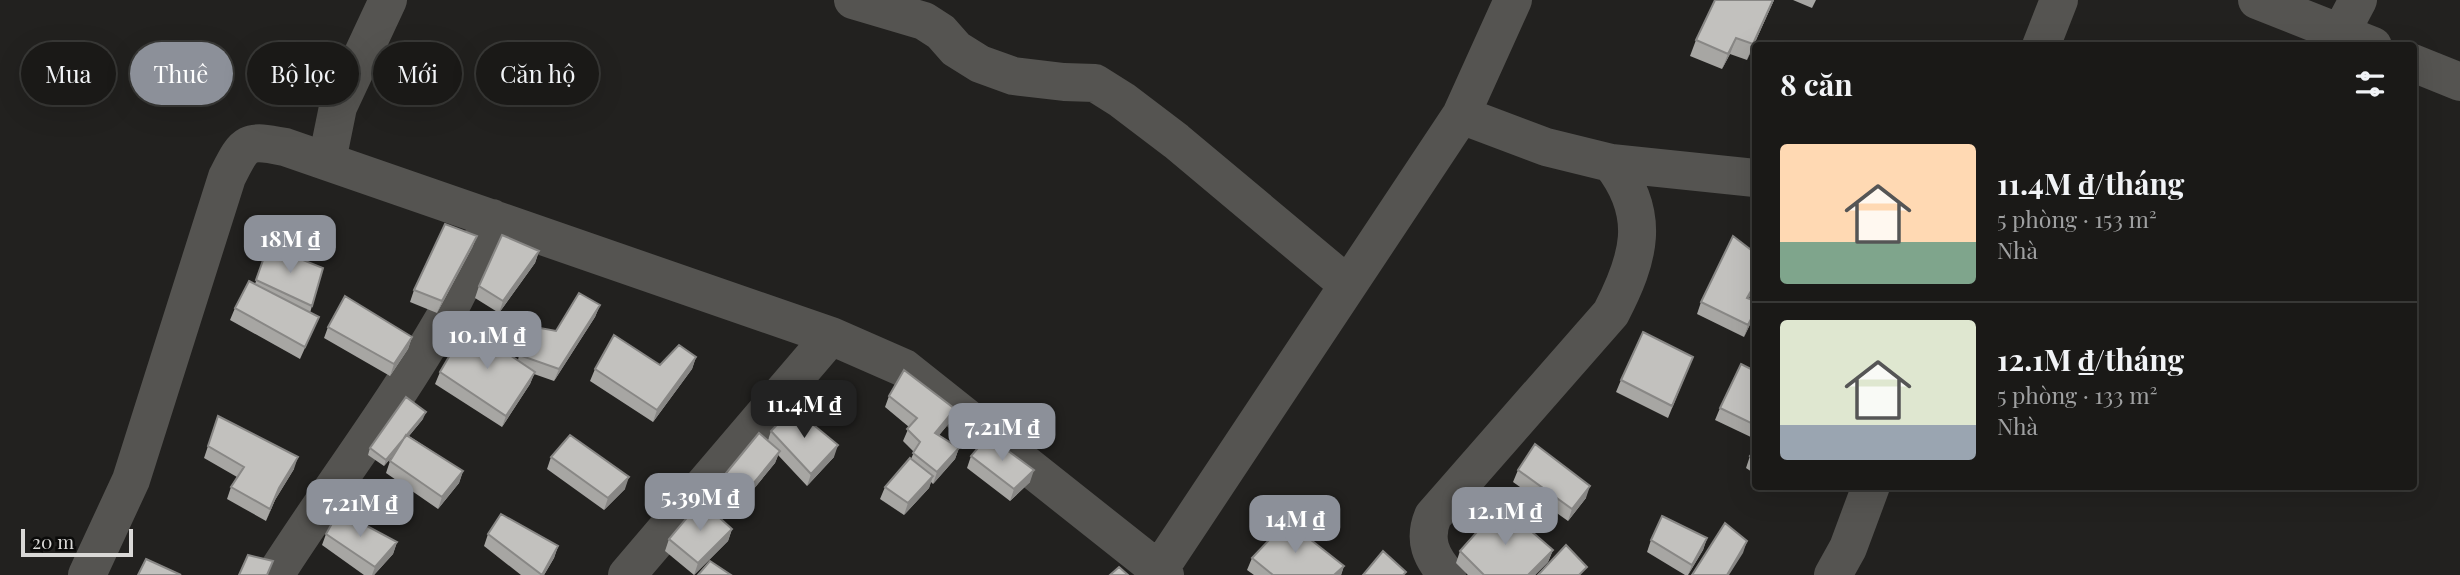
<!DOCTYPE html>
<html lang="vi">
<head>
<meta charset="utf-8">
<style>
	:root { --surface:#1a1917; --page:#232220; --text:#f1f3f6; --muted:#9fa0a1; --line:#383836; --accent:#8c9099 }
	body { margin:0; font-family:"Playfair Display",serif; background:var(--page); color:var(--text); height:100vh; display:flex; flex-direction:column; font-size:26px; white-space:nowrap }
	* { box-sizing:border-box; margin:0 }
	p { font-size:23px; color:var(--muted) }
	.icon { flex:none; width:38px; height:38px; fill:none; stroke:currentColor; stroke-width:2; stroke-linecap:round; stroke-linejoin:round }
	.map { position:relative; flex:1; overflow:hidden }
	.details { position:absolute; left:1752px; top:42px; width:665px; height:448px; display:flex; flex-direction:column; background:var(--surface); border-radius:7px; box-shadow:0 7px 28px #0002,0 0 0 2px var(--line) }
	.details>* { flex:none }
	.banner { position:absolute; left:21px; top:42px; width:665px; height:63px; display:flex; gap:14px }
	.scale { position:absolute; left:21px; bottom:18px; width:112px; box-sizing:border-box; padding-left:7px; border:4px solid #dad9d7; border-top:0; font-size:19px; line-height:24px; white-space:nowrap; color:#dad9d7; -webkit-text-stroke:5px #0b0b0a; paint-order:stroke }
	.price { position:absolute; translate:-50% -60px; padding:0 16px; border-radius:14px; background:var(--accent); color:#fff; font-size:23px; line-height:46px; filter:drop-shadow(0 2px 4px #0008) }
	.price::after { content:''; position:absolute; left:50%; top:42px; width:21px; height:16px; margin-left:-10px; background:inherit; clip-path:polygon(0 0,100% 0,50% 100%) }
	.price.active { background:#222; color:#fff }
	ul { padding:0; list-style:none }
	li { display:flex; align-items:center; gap:21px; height:175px; padding:0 28px }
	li+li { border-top:2px solid var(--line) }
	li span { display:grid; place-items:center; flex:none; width:196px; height:140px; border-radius:7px; color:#555 }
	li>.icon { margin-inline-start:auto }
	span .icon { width:84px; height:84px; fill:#fffc; stroke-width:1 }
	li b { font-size:30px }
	h2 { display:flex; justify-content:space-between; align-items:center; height:84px; padding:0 28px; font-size:30px }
	.chip { padding:0 24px; border-radius:32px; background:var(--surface); box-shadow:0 7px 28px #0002,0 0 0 2px var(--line); font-size:24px; line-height:63px }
	.chip.active { background:var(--accent); color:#fff }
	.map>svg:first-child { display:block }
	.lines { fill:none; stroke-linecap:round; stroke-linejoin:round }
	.minor { stroke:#555451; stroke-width:38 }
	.wall { fill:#a7a6a3 }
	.shaded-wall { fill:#888785 }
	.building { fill:#c2c1be; stroke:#888785; stroke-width:2 }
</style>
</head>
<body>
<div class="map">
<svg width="2460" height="575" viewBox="0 0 2460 575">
	<rect width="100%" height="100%" fill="#22211f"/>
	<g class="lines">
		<path class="minor" d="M853 0 924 21 941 32 956 49 980 64 1013 76 1064 82 1095 83 1122 100 1176 141 1348 285
			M2257 0 2373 46
			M2341 32 2358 0
			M2041 46 2059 0
			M2413 63 2460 82
			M1461 115 1546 147 1611 163 1755 178
			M327 161 338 107 388 0
			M1159 570 1461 115 1513 0
			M87 575 131 480 227 177C245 142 245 139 285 147L831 336 904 368 1165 575
			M275 575C330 489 392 408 443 320 462 288 476 252 492 218
			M627 575 831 336
			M1447 575C1431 557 1423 540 1433 516L1611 313C1639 259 1652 215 1611 163
			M1833 575 1848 548 1871 486"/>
	</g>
	<path class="wall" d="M1774 0 1747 60 1730 54 1722 69 1690 56 1696 40Z
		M1793 0H1816L1812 8Z
		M477 236 472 248 437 313 410 302 414 290Z
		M268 246 312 306 310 313 319 317 300 359 230 320 235 308 255 284Z
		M539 251 535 263 499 313 475 298 479 286Z
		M1749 299 1755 314 1744 337 1697 314 1701 302Z
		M600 305 595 317 554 381 534 374 530 384 502 427 435 384 440 372 518 360 519 355 556 331Z
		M328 327 412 337 408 349 390 376 324 338Z
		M696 357 692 369 653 422 590 381 595 369 660 365Z
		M1688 369 1668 418 1616 392 1621 380Z
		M1755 371V439L1715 420 1720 408Z
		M889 396 951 421 939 435 959 448 955 459 933 484 931 482 929 488 904 515 880 499 885 487 911 459 914 452 903 441 909 427 885 407Z
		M218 416 294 469 275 500 266 521 227 499 231 487 237 477 204 458Z
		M423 419 409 436 463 471 459 483 438 509 386 473 390 461 397 451 384 466 368 455 370 448Z
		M771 431 834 457 807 486 778 455 775 463 734 513 714 495 718 483 768 440Z
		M1755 450V474L1746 468 1750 456Z
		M971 456 1030 482 1010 501 967 468Z
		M551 457 625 489 604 510 547 469Z
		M1518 470 1586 498 1568 521 1513 482Z
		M732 529 728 541 694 575 665 551 669 539Z
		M326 534 397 542 393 554 374 575H364L322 545Z
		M488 534 558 546 554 558 544 575H521L484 546Z
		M1707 538 1703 550 1688 575H1685L1647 552 1651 540Z
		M1553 550 1548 562 1535 575H1468L1456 563 1460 551Z
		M1252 558 1344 566 1341 575H1254L1247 570Z"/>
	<path class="shaded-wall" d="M1773 0H1774L1747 60 1753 44Z
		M1736 38 1730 54 1722 69 1728 54Z
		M477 236 472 248 437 313 442 301Z
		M539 251 535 263 499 313 503 301Z
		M1755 284V287L1743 310 1747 298Z
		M600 305 595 317 554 381 559 369Z
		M1755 311V314L1744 337 1748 325Z
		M412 337 408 349 390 376 394 364Z
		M696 357 692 369 653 422 657 410Z
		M535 372 530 384 502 427 506 416Z
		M955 409 951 421 931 445 935 433Z
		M426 412 423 419 384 466 386 460Z
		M838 445 834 457 807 486 811 474Z
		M959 448 955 459 933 484 937 472Z
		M780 451 775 463 734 513 739 501Z
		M298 457 294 469 275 500 266 521 279 488Z
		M1034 470 1030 482 1010 501 1014 489Z
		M463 471 459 483 438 509 442 497Z
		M933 476 929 488 904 515 908 503Z
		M629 477 625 489 604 510 608 498Z
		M1590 486 1586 498 1568 521 1572 509Z
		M732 529 728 541 694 575 698 563Z
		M1707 538 1703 550 1688 575 1692 565Z
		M1747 541 1743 553 1729 575H1727Z
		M397 542 393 554 374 575H372L375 567Z
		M558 546 554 558 544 575H542Z
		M1553 550 1548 562 1535 575H1528Z
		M1344 566 1341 575H1334Z"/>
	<path class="building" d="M1715 0H1773L1753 44 1736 38 1728 54 1696 40Z
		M445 224 477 236 442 301 414 290Z
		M502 235 539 251 503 301 479 286Z
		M1733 236 1755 253V284L1747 298 1755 301V311L1748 325 1701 302Z
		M268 246 323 268 312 306 256 280Z
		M249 281 319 317 305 347 235 308Z
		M579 293 600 305 559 369 519 355 535 327 556 331Z
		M345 296 412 337 394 364 328 327Z
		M467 326 535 372 506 416 440 372Z
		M1643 332 1693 357 1672 406 1621 380Z
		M614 335 660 365 679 345 696 357 657 410 595 369Z
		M1741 364 1755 371V425L1720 408Z
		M904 370 955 409 935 433 959 448 937 472 913 453 920 442 907 429 917 418 889 396Z
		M406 397 426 412 386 460 370 448Z
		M793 408 838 445 811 474 771 431Z
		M218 416 298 457 279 488 270 509 231 487 244 467 208 446Z
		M759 433 780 451 739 501 718 483Z
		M406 435 463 471 442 497 390 461Z
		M570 435 629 477 608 498 551 457Z
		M988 436 1034 470 1014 489 971 456Z
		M1535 444 1590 486 1572 509 1518 470Z
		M1755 450V459L1750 456Z
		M910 458 933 476 908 503 885 487Z
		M701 501 732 529 698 563 669 539Z
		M1501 505 1553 550 1528 575H1484L1460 551Z
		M339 511 397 542 375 567 326 534Z
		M501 514 558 546 542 575 488 534Z
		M1662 516 1707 538 1692 565 1651 540Z
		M1287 521 1344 566 1334 575H1273L1252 558Z
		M1725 523 1747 541 1727 575H1692Z
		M1566 545 1587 567 1579 575H1538Z
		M1383 551 1406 572 1403 575H1363Z
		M248 555 273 561 267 575H239Z
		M146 559 181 575H138Z
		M710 561 731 575H698Z
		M1119 567 1128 575H1110Z"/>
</svg>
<div class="scale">20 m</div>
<b class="price" style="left:290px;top:275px">18M ₫</b>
<b class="price" style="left:487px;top:371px">10.1M ₫</b>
<b class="price active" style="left:804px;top:440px">11.4M ₫</b>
<b class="price" style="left:1002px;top:463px">7.21M ₫</b>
<b class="price" style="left:700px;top:533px">5.39M ₫</b>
<b class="price" style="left:360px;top:539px">7.21M ₫</b>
<b class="price" style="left:1505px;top:547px">12.1M ₫</b>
<b class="price" style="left:1295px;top:555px">14M ₫</b>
<div class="banner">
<a class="chip">Mua</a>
<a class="chip active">Thuê</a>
<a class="chip">Bộ lọc</a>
<a class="chip">Mới</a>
<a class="chip">Căn hộ</a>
</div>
<section class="details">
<h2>8 căn<svg class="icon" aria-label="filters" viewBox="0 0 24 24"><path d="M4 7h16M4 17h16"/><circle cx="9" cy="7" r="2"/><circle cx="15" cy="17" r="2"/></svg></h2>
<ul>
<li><span style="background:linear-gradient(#ffd9b3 70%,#7fa58c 0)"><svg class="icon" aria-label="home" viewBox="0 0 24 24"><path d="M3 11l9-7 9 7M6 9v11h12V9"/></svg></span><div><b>11.4M ₫/tháng</b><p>5 phòng · 153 m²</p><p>Nhà</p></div></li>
<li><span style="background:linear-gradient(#dfe7d0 75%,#9aa5b1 0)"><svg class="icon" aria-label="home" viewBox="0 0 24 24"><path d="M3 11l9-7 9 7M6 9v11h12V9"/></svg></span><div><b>12.1M ₫/tháng</b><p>5 phòng · 133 m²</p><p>Nhà</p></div></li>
</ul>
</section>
</div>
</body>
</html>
